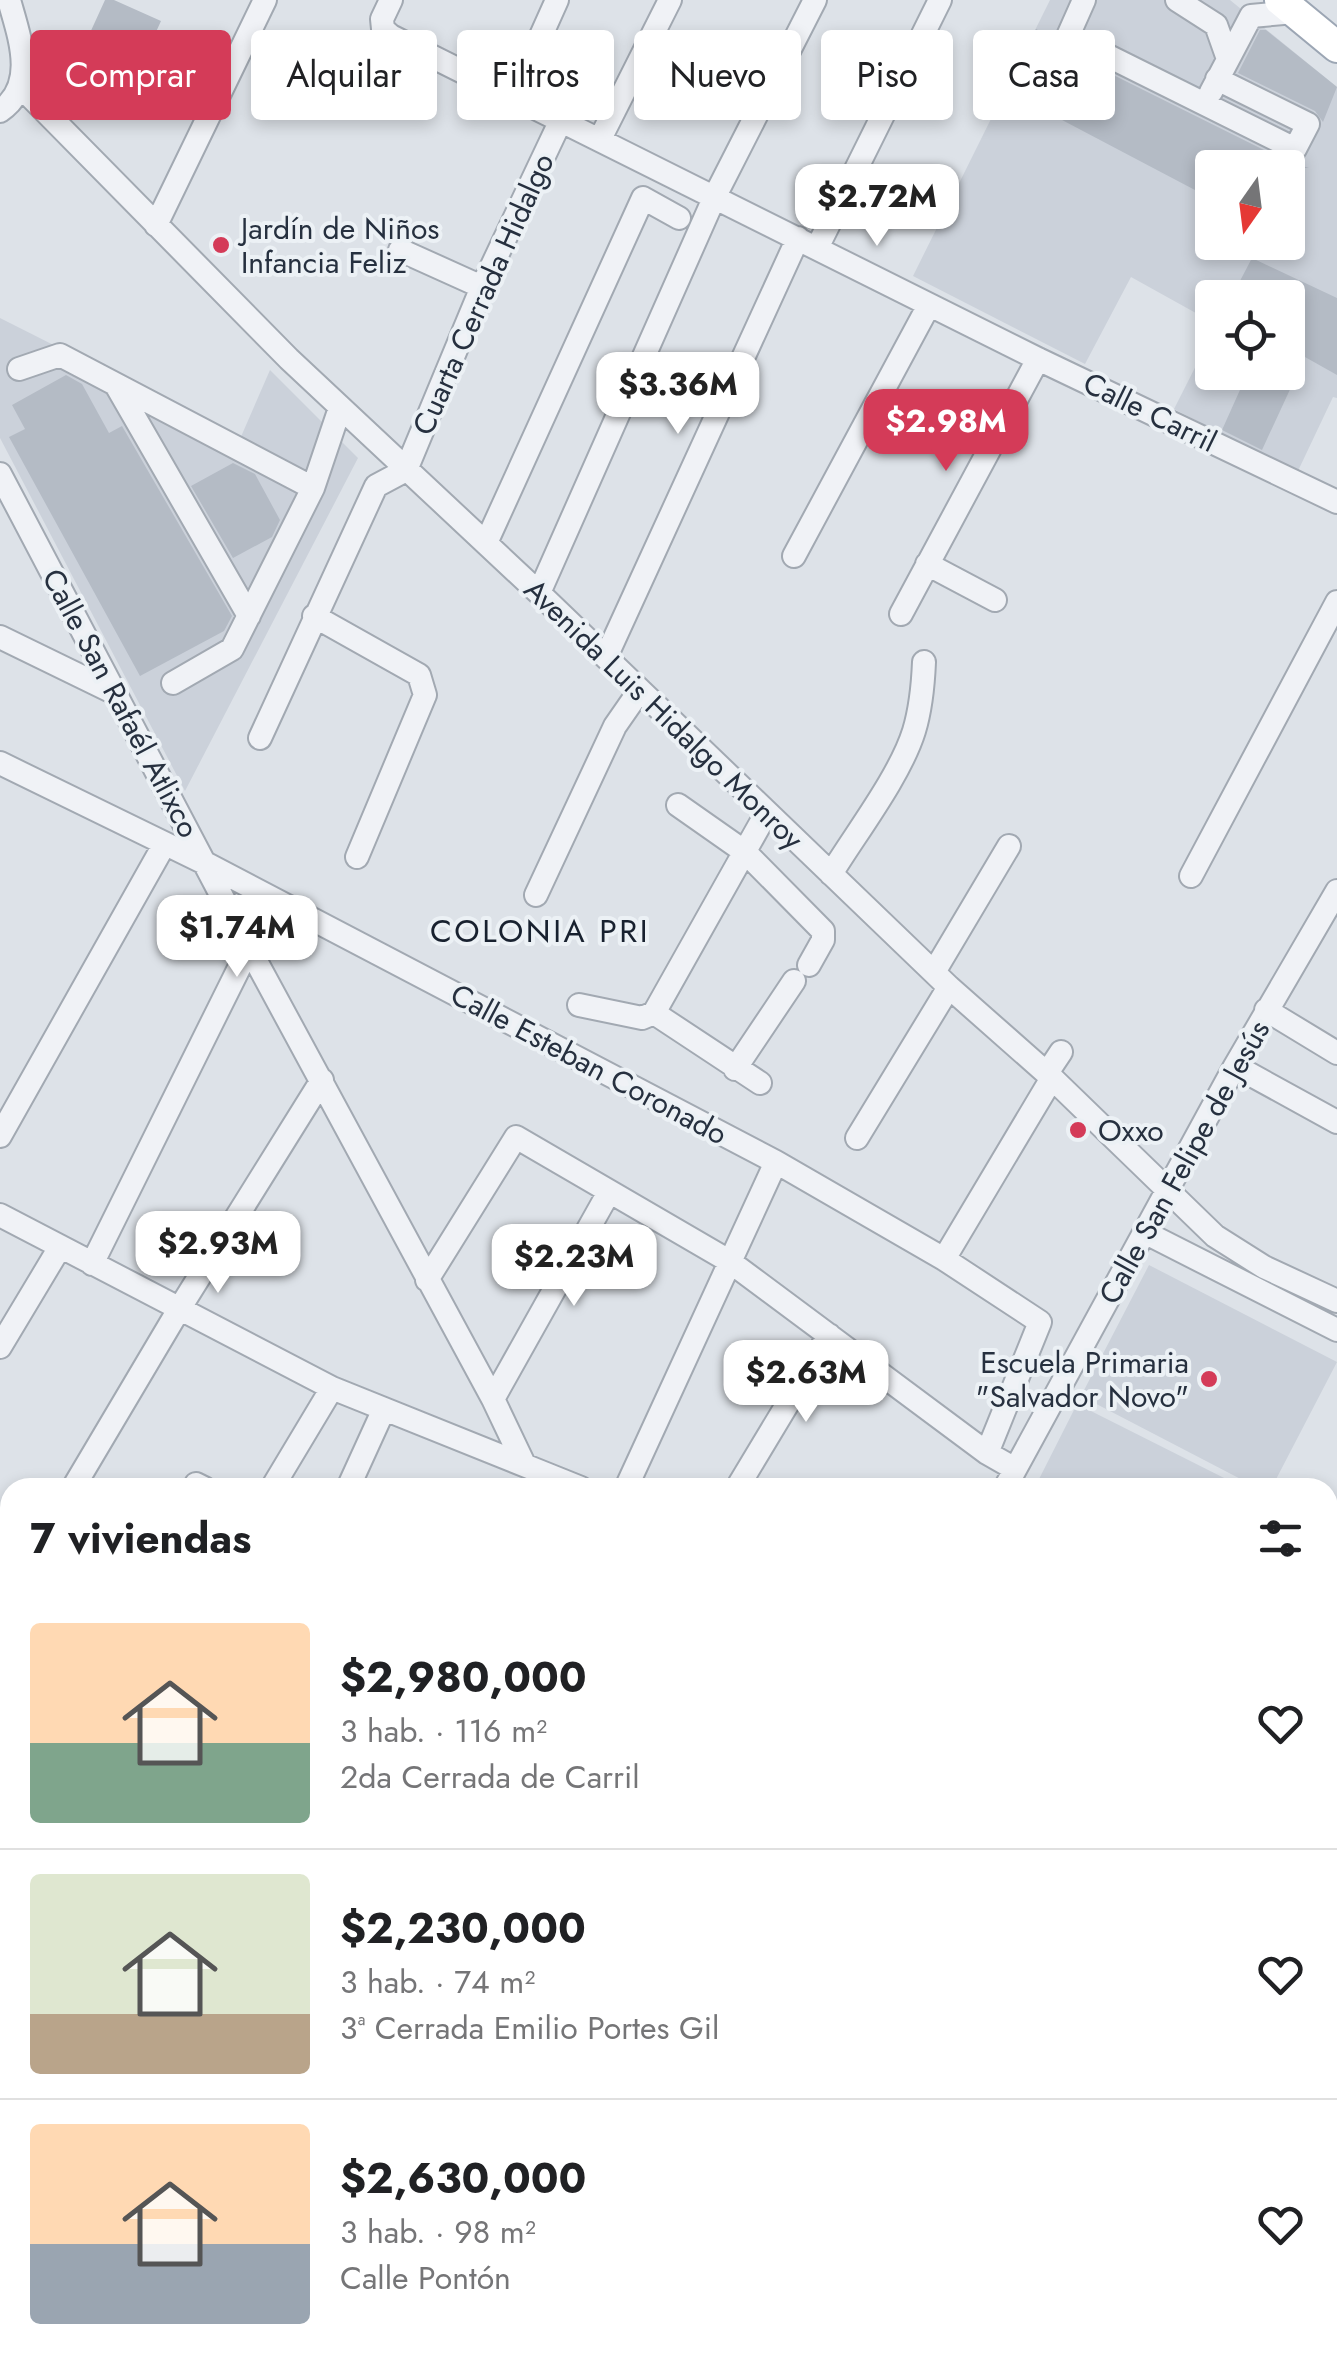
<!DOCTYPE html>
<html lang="es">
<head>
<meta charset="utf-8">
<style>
	:root { --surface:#fff; --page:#f6f6f6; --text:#202124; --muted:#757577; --line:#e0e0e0; --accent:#d43b58 }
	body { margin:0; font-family:Jost,sans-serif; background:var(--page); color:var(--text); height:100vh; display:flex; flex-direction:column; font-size:38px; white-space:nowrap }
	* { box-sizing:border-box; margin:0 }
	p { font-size:32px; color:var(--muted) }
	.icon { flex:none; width:55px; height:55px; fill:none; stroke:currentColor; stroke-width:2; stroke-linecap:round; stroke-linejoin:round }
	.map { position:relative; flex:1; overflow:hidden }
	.sheet { position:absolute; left:0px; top:1478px; width:1338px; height:892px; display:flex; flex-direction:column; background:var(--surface); border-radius:30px 30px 0 0; box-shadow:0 5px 15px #0003 }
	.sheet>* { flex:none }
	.top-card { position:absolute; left:30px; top:30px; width:1278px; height:90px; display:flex; gap:20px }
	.needle { width:65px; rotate:194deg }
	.buttons { position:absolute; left:1195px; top:150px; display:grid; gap:20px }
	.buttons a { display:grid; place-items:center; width:110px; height:110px; border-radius:10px; background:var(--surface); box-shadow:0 5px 15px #0003; font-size:50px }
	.price { position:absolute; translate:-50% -85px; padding:0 22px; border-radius:20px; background:#fff; color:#222; font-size:32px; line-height:65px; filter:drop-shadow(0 2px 5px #0008) }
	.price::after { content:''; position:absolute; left:50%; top:60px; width:30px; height:22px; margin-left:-15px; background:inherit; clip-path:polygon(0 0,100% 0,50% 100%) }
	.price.on { background:var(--accent); color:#fff }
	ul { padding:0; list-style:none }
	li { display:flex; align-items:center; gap:30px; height:250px; padding:0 30px }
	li+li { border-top:2px solid var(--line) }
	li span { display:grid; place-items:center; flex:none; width:280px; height:200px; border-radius:10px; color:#555 }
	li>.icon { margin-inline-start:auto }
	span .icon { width:120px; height:120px; fill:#fffc; stroke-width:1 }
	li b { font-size:42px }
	h2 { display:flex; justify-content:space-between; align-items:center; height:120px; padding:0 30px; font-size:42px }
	.chip { padding:0 35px; border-radius:10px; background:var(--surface); box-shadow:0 5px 15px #0003; font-size:35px; line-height:90px }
	.chip.on { background:var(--accent); color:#fff }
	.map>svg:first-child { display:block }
	.built { fill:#cbd1da; fill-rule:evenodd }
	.green { fill:#c4d2be }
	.building { fill:#b4bbc5 }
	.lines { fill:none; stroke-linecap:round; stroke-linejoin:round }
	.minor-casing { stroke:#a2a9b2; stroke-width:26 }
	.major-casing { stroke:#9ca6b4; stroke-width:34 }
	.path { stroke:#bbc0c6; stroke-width:4; stroke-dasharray:8 8; stroke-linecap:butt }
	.minor { stroke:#f0f2f6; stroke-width:22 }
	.major { stroke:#fff; stroke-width:30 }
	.poi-dot { fill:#d43b58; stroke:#ecf1f5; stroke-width:4 }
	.labels { text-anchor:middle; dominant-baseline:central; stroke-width:8; stroke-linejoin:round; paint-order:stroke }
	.poi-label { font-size:30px; fill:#26303f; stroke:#ecf1f5; text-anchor:start }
	.street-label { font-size:30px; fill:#26303f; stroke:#ecf1f5 }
	.neighbourhood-label { font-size:32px; letter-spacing:2.5px; fill:#18212f; stroke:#ecf1f5 }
</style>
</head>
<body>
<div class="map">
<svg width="1337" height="2368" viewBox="0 0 1337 2368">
	<rect width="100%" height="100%" fill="#dde2e8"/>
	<path class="built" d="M1050 0H1230L1337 87V398L1333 397 1297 473 1174 409 1212 334V372H1288V298H1212V322L1131 277 1085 364 913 276ZM1212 168H1288V242H1212Z
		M0 318 240 439 270 370 358 458 185 791 0 438Z
		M1149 1265 1337 1362 1272 1487H1256L1081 1396Z
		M1077 1404 1242 1487H1035Z"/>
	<path class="green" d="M1328 1532 1337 1537 1336 2047 1328 2041Z
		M1337 2104V2239L1328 2233V2119Z"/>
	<path class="building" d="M105 0H114L161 21 117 117 63 92Z
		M1036 29 1053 38 1061 49 1288 162 1309 168H1212V199L1005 90Z
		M1260 30H1266L1337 87 1323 122 1315 111 1238 73Z
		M1252 258 1337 298V375L1305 357 1262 450 1222 430 1248 372H1288V298H1231Z
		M66 375 82 384 109 433 122 426 232 616 224 631 140 676 9 437 25 429 12 405Z
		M233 463 255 474 280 520 272 537 233 558 191 486Z"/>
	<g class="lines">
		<defs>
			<path id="minor" d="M391 0 382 19 383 29 391 36 1038 359 1337 502
				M1084 0 1068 36 1295 149 1308 124 1217 79
				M1177 0 1216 25 1228 59
				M21 87 289 359 539 593 949 987 1052 1078 1215 1236 1264 1267 1337 1301
				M1211 92 1251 16 1295 12
				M514 96 557 0
				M0 111C38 85 19 36 9 0
				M600 139 670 0
				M156 225 265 0
				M817 248 940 0
				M400 250 482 287
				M19 369 60 355 313 488
				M116 385 249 616
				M0 474 249 948 493 1399 523 1462
				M486 543 643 198 679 218
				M794 556 929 305
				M927 564 995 600
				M539 593 715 196 815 0
				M901 614 1038 359
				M314 616 419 675 425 695 357 857
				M0 637 115 693
				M606 657 798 238
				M173 683 232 649 313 488 340 408
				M260 738 376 486 406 470 482 287 561 120
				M0 763 207 864 776 1162 944 1259 1040 1322 987 1453
				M678 805 745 852 823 931V940L809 965
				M831 874C856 833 900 776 914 731 921 708 923 686 924 662
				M1191 876 1337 602
				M536 895 615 726 640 690
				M934 972 1009 846
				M579 1005 642 1018 654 1013 767 812
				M1266 1010 1337 1053
				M654 1013 760 1083
				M1235 1066 1337 1122
				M735 1069 794 981
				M1047 1073 1061 1052
				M0 1136 164 845
				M857 1138 949 987
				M0 1215 332 1388 581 1488
				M1146 1233 1337 1330
				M944 1259 1052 1078
				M92 1264 249 948
				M427 1280 516 1137 729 1261 987 1453 1015 1469
				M0 1347 60 1247
				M493 1399 609 1192
				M196 1484 204 1488
				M73 1488 178 1311 322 1080
				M272 1488 332 1388
				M348 1488 384 1409
				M626 1488 776 1162
				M737 1488 829 1335
				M1005 1488 1235 1066 1337 891
				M0 1611 10 1595
				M0 1748 10 1753
				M0 1948 10 1931
				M1328 2101 1337 2087
				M1328 2247 1337 2254
				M0 2255 10 2232
				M0 2273 10 2277
				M1328 2324 1337 2330
				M196 2360 214 2368
				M987 2360 991 2368
				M514 2368 519 2360
				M692 2368 697 2360
				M1181 2368 1185 2360
				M1265 2368 1269 2360"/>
			<path id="major" d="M1280 0 1337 47"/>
		</defs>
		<use href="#minor" class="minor-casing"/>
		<use href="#major" class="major-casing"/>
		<path class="path" d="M1328 1891 1337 1895"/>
		<use href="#minor" class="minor"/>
		<use href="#major" class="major"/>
	</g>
	<g class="poi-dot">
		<circle cx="221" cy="245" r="10"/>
		<circle cx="1078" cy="1130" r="10"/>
		<circle cx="1209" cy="1379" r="10"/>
	</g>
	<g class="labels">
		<g class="poi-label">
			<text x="241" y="228">Jardín de Niños<tspan x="241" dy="34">Infancia Feliz</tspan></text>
			<text x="1098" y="1130">Oxxo</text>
			<text x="1189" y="1362" text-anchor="end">Escuela Primaria<tspan x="1189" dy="34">"Salvador Novo"</tspan></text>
		</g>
		<g class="street-label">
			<text transform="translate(483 294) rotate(-66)">Cuarta Cerrada Hidalgo</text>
			<text transform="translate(1150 412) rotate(26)">Calle Carril</text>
			<text transform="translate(121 703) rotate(62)">Calle San Rafaél Atlixco</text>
			<text transform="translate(664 714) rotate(44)">Avenida Luis Hidalgo Monroy</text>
			<text transform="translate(589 1064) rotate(28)">Calle Esteban Coronado</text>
			<text transform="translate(1184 1162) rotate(-61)">Calle San Felipe de Jesús</text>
		</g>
		<g class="neighbourhood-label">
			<text x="540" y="931">COLONIA PRI</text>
		</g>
	</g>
</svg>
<div class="buttons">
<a><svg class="needle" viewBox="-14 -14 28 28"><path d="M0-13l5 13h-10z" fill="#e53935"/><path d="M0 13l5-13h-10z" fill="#757577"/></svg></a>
<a><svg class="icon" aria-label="locate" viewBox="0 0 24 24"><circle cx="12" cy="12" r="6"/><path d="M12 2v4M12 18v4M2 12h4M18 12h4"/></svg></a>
</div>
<b class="price" style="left:877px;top:249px">$2.72M</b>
<b class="price" style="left:678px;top:437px">$3.36M</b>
<b class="price on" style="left:946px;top:474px">$2.98M</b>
<b class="price" style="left:237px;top:980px">$1.74M</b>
<b class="price" style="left:218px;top:1296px">$2.93M</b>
<b class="price" style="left:574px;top:1309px">$2.23M</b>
<b class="price" style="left:806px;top:1425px">$2.63M</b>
<div class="top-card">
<a class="chip on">Comprar</a>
<a class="chip">Alquilar</a>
<a class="chip">Filtros</a>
<a class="chip">Nuevo</a>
<a class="chip">Piso</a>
<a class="chip">Casa</a>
</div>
<section class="sheet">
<h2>7 viviendas<svg class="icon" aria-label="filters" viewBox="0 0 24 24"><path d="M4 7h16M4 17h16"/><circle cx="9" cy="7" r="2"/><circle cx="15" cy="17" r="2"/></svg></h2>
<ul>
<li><span style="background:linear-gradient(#ffd9b3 60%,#7fa58c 0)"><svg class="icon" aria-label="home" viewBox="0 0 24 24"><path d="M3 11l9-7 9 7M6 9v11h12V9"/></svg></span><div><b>$2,980,000</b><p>3 hab. · 116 m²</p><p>2da Cerrada de Carril</p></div><svg class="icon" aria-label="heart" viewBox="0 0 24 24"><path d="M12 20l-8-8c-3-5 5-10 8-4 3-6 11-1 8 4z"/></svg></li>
<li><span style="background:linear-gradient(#dfe7d0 70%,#b9a48a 0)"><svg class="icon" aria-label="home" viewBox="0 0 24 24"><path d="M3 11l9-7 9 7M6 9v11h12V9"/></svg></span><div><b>$2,230,000</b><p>3 hab. · 74 m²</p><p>3ª Cerrada Emilio Portes Gil</p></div><svg class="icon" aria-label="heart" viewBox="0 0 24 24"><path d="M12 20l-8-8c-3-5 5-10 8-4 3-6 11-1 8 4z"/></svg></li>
<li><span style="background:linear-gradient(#ffd9b3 60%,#9aa5b1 0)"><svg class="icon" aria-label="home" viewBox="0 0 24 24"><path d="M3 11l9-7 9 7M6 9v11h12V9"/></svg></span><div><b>$2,630,000</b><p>3 hab. · 98 m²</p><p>Calle Pontón</p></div><svg class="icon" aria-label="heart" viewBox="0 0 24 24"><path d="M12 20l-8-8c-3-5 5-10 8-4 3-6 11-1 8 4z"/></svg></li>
</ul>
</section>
</div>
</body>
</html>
